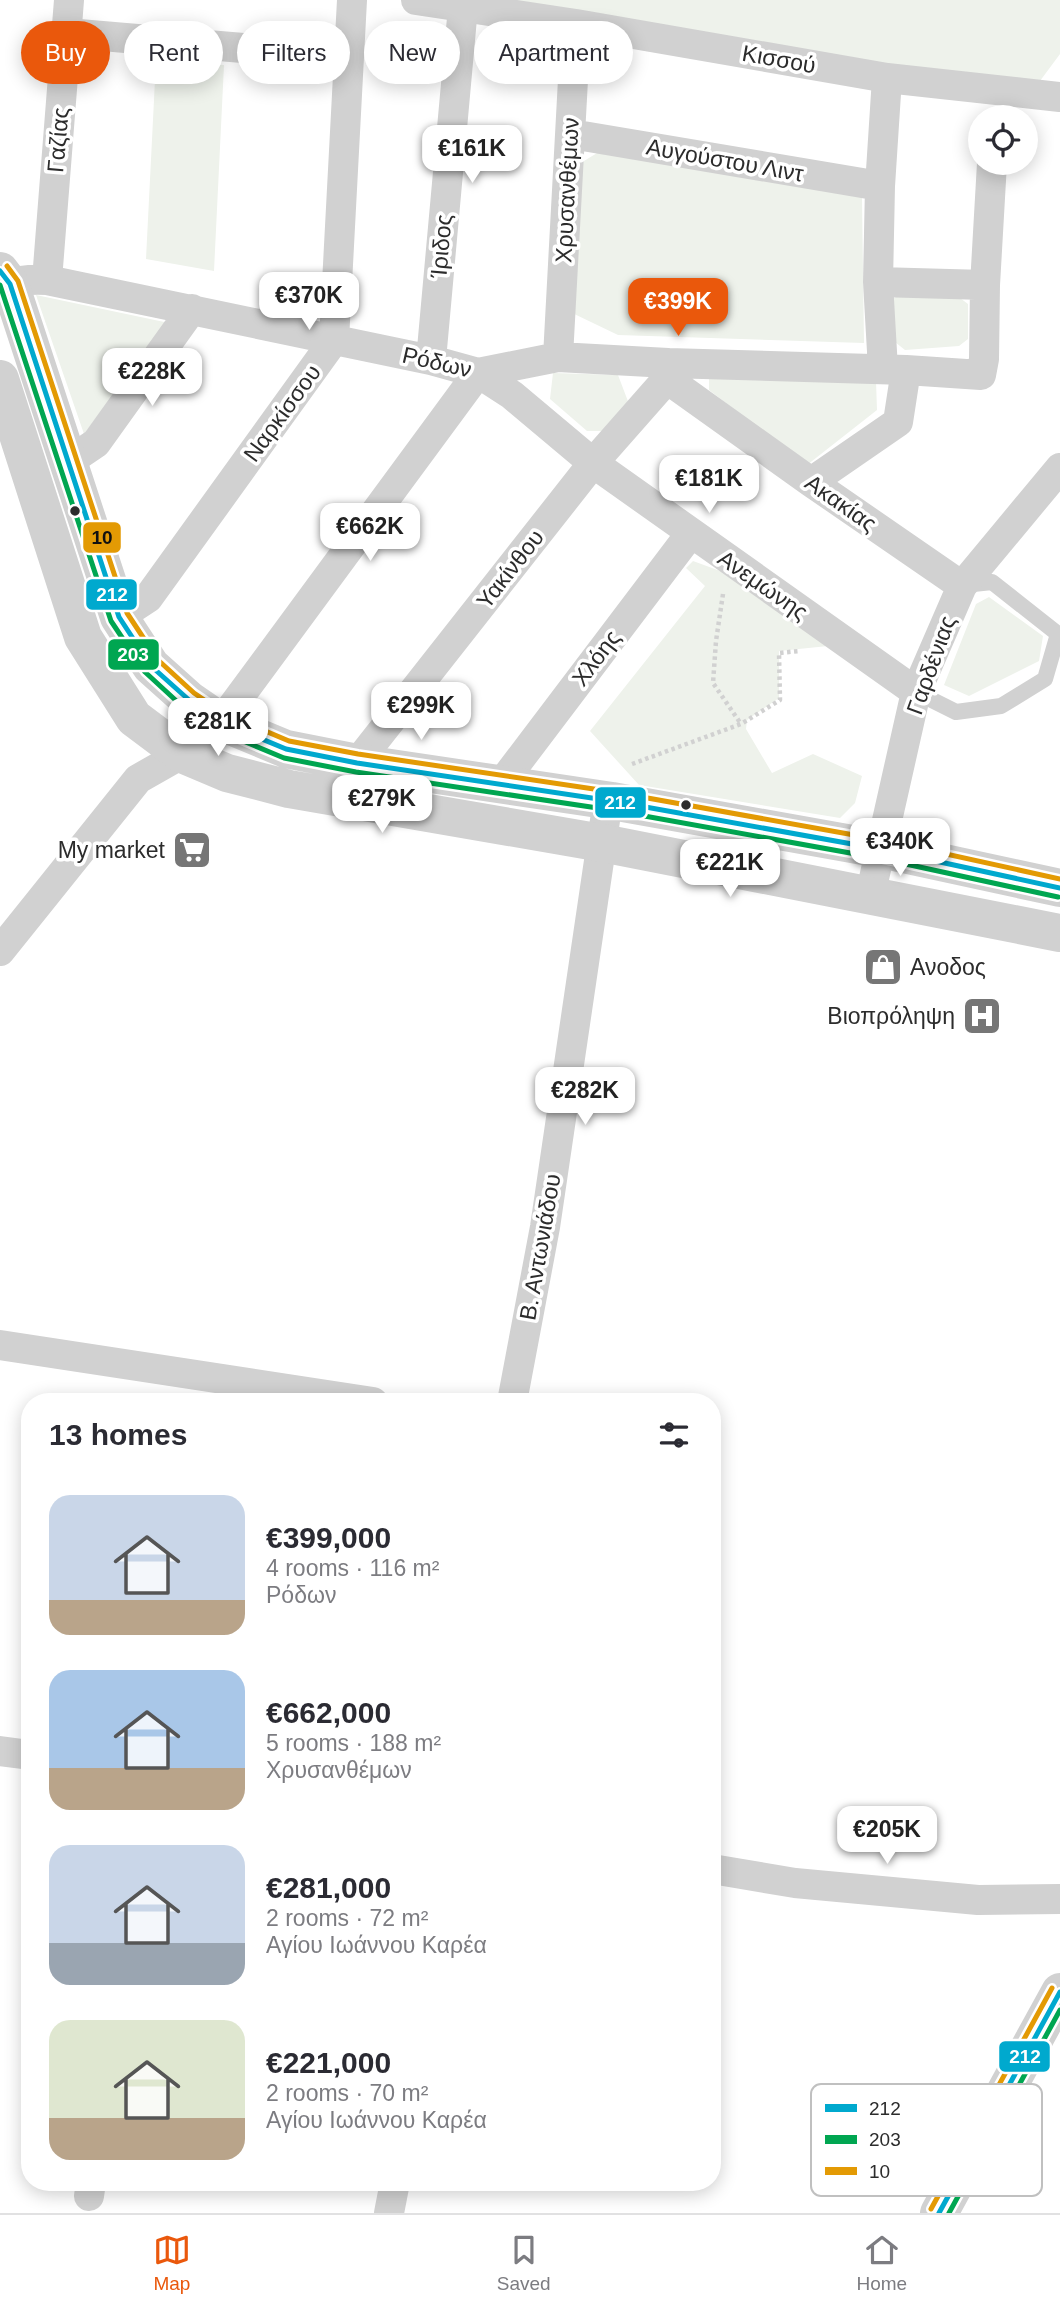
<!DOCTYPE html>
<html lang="en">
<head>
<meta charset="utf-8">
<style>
	:root { --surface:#fff; --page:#f7f7f7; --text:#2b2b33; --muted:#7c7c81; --line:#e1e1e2; --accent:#ea580c }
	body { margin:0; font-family:Helvetica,sans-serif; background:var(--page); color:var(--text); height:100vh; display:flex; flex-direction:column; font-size:26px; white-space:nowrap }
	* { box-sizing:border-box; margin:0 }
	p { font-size:23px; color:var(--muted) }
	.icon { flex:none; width:38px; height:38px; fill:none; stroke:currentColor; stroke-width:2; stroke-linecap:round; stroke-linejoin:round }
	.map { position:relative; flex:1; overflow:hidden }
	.sheet { position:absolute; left:21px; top:1393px; width:700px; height:798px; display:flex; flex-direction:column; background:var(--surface); border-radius:28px; box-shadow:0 4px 18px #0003 }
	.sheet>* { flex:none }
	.banner { position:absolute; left:21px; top:21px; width:700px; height:63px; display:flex; gap:14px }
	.tools { position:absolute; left:968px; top:105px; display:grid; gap:14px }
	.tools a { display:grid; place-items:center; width:70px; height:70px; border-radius:50%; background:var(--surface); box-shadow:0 4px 18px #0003; font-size:35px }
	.price { position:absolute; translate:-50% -60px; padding:0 16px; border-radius:14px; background:#fff; color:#222; font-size:23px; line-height:46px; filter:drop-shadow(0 2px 4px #0008) }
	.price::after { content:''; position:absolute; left:50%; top:42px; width:21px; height:16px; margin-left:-10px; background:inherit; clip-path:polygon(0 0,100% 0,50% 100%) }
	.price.active { background:var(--accent); color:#fff }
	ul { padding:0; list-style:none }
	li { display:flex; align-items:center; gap:21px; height:175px; padding:0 28px }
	li span { display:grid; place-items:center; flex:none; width:196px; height:140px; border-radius:21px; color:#555 }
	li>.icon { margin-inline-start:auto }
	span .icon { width:84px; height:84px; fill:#fffc; stroke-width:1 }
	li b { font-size:30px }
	h2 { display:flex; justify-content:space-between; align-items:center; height:84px; padding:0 28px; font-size:30px }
	.pill { padding:0 24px; border-radius:32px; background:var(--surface); box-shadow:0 4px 18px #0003; font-size:24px; line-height:63px }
	.pill.active { background:var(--accent); color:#fff }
	.tabs { display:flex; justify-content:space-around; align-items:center; height:98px; border-top:2px solid var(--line); background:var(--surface); font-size:19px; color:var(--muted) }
	.tabs a { display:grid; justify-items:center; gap:4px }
	.tabs .active { color:var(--accent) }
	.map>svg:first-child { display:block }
	.green { fill:#eef2eb }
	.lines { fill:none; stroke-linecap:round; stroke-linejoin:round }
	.path { stroke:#d1d1d1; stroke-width:4.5; stroke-dasharray:3.5 3.5; stroke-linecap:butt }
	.service { stroke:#d1d1d1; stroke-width:16 }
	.minor { stroke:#d1d1d1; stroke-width:30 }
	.tertiary { stroke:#d1d1d1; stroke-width:38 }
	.bus-1-casing { stroke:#fff; stroke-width:10 }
	.bus-2-casing { stroke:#fff; stroke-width:10 }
	.bus-3-casing { stroke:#fff; stroke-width:10 }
	.bus-1 { stroke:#00a9ce; stroke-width:5 }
	.bus-2 { stroke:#00a651; stroke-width:5 }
	.bus-3 { stroke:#e39a04; stroke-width:5 }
	.bus-dot { fill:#2c2c2c; stroke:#fff; stroke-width:2.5 }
	.labels { text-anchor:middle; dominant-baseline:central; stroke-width:7; stroke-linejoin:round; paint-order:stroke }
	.street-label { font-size:23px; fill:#2c2c2c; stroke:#fff }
	.poi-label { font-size:23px; fill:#2c2c2c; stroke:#fff; text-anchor:end }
	.key { fill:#fff; stroke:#c0c0c0; stroke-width:2 }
	.key-label { font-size:19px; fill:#2c2c2c }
	.line-badge { stroke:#fff; stroke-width:2.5 }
	.badge-label { font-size:19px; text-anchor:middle; font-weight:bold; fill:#fff }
	.pale-badge-label { font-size:19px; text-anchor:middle; font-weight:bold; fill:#111 }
</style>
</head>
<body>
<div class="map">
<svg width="1060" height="2213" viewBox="0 0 1060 2213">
	<rect width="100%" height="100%" fill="#fff"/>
	<path class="green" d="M474 0H1060V54L1037 85 841 59Z
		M156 60 224 65 214 271 146 259Z
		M607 147 862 197 864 343 618 335 568 311 579 164Z
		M901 293 956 295 968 304V339L959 346 905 350 890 338 889 302Z
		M36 295 169 323 84 434Z
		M709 371 876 381 877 410 807 465 709 390Z
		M553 373 618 375 629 404 609 431H587L550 399Z
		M693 561 723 572 828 646 779 651V698L747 720 746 729 772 773 813 754 862 776 855 803 840 818 639 785 590 731 705 586 686 568Z
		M989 597 1043 636 1039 661 969 696 944 685 976 604Z"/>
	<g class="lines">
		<path class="path" d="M723 594 716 641 713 683 741 724
			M632 764 741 724 780 700 779 653 799 651"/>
		<path class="service" d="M916 692 956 712 1001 706 1045 679 1058 634 992 582 964 585"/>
		<path class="minor" d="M416 0 576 24 887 78 1060 97
			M67 33 348 57
			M571 134 880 186
			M47 280 69 0
			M878 282 985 285
			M0 290C15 280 29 279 47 280L431 360 478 373 558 357 668 363 906 370 981 375 984 359 985 285 992 163
			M558 357 576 24
			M431 360 463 7
			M668 363 667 379 811 482 962 586
			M883 369 878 282 880 186 887 78
			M478 373 512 395 593 463 916 692
			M68 462 96 443 192 309
			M811 482 898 422 906 370
			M119 617 148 598 334 340 352 0
			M357 763 593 463 667 379
			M501 784 691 533
			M870 896 916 692 962 586 1060 468
			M0 951 138 779 182 754 221 722 478 373
			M0 1345 373 1402
			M512 1402 545 1227 608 800
			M0 1751 30 1755
			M712 1869 795 1883 978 1900 1060 1899
			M89 2196 91 2182
			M389 2213 395 2182"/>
		<path class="tertiary" d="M0 271 10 284 119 617 151 666 189 700 221 722 286 749 357 763 612 801 880 849 1060 888
			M0 379 83 637 134 718 182 754 227 773 289 789 602 843 1060 933
			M939 2213 1060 1992"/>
		<defs>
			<path id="bus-1" d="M0 271 10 284 119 617 151 666 189 700 221 722 286 749 357 763 612 801 880 849 1060 888
				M939 2213 1060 1992"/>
			<path id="bus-2" d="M0 285 111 621 145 672 183 707 217 730 284 758 356 772 611 810 878 858 1058 897
				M949 2213 1060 2010"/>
			<path id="bus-3" d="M7 266 18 281 127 613 158 660 194 693 225 714 289 741 358 754 614 792 882 840 1060 879
				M931 2209 1052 1988"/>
		</defs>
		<use href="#bus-1" class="bus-1-casing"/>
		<use href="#bus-2" class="bus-2-casing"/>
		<use href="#bus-3" class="bus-3-casing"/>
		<use href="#bus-1" class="bus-1"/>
		<use href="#bus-2" class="bus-2"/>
		<use href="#bus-3" class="bus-3"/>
	</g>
	<defs>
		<symbol id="supermarket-square" viewBox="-11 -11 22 22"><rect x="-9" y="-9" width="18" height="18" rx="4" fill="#767676" stroke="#fff"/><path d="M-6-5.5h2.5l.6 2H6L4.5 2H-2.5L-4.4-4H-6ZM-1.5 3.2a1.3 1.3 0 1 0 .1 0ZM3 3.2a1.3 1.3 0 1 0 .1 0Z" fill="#fff"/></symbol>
		<symbol id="shop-square" viewBox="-11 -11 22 22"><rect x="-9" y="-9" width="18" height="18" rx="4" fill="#767676" stroke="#fff"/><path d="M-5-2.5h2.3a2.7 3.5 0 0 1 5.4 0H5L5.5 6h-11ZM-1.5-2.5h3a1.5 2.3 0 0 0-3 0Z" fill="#fff"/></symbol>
		<symbol id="hospital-square" viewBox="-11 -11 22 22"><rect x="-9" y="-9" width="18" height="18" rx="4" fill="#767676" stroke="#fff"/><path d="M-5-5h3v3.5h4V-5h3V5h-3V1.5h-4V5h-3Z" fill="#fff"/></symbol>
	</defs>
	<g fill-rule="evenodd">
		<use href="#supermarket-square" x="170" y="828" width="44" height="44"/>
		<use href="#shop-square" x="861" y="945" width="44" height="44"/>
		<use href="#hospital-square" x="960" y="994" width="44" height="44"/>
	</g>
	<g class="bus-dot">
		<circle cx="75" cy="511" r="6"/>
		<circle cx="686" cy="805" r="6"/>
	</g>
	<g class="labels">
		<g class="street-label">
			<text transform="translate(779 59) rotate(10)">Κισσού</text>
			<text transform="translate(58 140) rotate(-85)">Γαζίας</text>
			<text transform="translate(725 160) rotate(10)">Αυγούστου Λιντ</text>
			<text transform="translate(567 190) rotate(-87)">Χρυσανθέμων</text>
			<text transform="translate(441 246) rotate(-85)">Ίριδος</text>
			<text transform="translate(437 362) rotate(13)">Ρόδων</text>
			<text transform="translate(282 413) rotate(-54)">Ναρκίσσου</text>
			<text transform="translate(841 503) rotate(35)">Ακακίας</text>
			<text transform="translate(510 569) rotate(-52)">Υακίνθου</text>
			<text transform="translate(763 585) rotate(35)">Ανεμώνης</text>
			<text transform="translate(596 658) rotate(-53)">Χλόης</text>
			<text transform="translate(931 665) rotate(-70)">Γαρδένιας</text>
			<text transform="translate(540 1247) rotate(-80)">Β. Αντωνιάδου</text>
		</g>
		<g class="poi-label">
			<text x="165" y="850">My market</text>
			<text x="910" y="967" text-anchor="start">Ανοδος</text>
			<text x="955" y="1016">Βιοπρόληψη</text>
		</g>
	</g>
	<rect x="811" y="2084" width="231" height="112" rx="10" class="key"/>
	<rect x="825" y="2104" width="32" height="8" fill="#00a9ce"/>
	<rect x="825" y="2135" width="32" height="9" fill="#00a651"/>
	<rect x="825" y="2167" width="32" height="8" fill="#e39a04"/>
	<g class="key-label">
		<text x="869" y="2115">212</text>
		<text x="869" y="2146">203</text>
		<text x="869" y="2178">10</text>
	</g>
	<g class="line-badge">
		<rect x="82" y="521" width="40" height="33" rx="7" fill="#e39a04"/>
		<rect x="85" y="578" width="53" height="33" rx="7" fill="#00a9ce"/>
		<rect x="107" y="638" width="53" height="33" rx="7" fill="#00a651"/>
		<rect x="594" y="786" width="53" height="33" rx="7" fill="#00a9ce"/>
		<rect x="998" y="2040" width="53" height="33" rx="7" fill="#00a9ce"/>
	</g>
	<g class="badge-label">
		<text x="112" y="601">212</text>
		<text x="133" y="661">203</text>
		<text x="620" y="809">212</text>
		<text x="1025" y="2063">212</text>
	</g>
	<g class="pale-badge-label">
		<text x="102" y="544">10</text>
	</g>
</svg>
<div class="tools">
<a><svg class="icon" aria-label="locate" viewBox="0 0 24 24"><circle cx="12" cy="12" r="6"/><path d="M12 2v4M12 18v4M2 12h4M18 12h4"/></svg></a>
</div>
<b class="price" style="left:472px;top:185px">€161K</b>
<b class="price" style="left:309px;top:332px">€370K</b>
<b class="price active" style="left:678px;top:338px">€399K</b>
<b class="price" style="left:152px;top:408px">€228K</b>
<b class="price" style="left:709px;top:515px">€181K</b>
<b class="price" style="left:370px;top:563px">€662K</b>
<b class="price" style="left:421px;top:742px">€299K</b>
<b class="price" style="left:218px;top:758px">€281K</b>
<b class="price" style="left:382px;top:835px">€279K</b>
<b class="price" style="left:900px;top:878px">€340K</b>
<b class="price" style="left:730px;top:899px">€221K</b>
<b class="price" style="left:585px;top:1127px">€282K</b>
<b class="price" style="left:887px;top:1866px">€205K</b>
<div class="banner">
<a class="pill active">Buy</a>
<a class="pill">Rent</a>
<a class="pill">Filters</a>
<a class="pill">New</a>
<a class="pill">Apartment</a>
</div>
<section class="sheet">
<h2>13 homes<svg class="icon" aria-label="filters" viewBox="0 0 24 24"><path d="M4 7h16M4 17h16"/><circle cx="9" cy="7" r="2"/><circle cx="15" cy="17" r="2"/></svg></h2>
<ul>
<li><span style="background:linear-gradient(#c9d6e8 75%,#b9a48a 0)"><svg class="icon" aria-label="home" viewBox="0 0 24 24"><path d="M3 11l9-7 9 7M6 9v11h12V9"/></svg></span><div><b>€399,000</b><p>4 rooms · 116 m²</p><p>Ρόδων</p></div></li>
<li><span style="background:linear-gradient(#a9c7e8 70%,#b9a48a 0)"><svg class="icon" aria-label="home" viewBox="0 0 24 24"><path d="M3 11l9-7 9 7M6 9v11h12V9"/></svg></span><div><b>€662,000</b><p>5 rooms · 188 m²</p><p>Χρυσανθέμων</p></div></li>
<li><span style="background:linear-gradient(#c9d6e8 70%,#9aa5b1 0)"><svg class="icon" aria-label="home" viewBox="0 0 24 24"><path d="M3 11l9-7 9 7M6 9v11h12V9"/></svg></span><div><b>€281,000</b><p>2 rooms · 72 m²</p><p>Αγίου Ιωάννου Καρέα</p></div></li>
<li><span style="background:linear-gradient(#dfe7d0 70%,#b9a48a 0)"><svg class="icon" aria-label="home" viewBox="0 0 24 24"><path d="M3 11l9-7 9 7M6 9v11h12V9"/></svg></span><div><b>€221,000</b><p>2 rooms · 70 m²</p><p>Αγίου Ιωάννου Καρέα</p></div></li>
</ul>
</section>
</div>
<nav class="tabs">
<a class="active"><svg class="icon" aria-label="map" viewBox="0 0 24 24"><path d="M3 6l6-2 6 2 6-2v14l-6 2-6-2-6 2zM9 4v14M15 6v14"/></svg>Map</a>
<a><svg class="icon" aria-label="saved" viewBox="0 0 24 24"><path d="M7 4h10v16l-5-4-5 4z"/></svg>Saved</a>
<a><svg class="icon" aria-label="home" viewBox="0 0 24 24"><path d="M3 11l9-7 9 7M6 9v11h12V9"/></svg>Home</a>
</nav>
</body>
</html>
